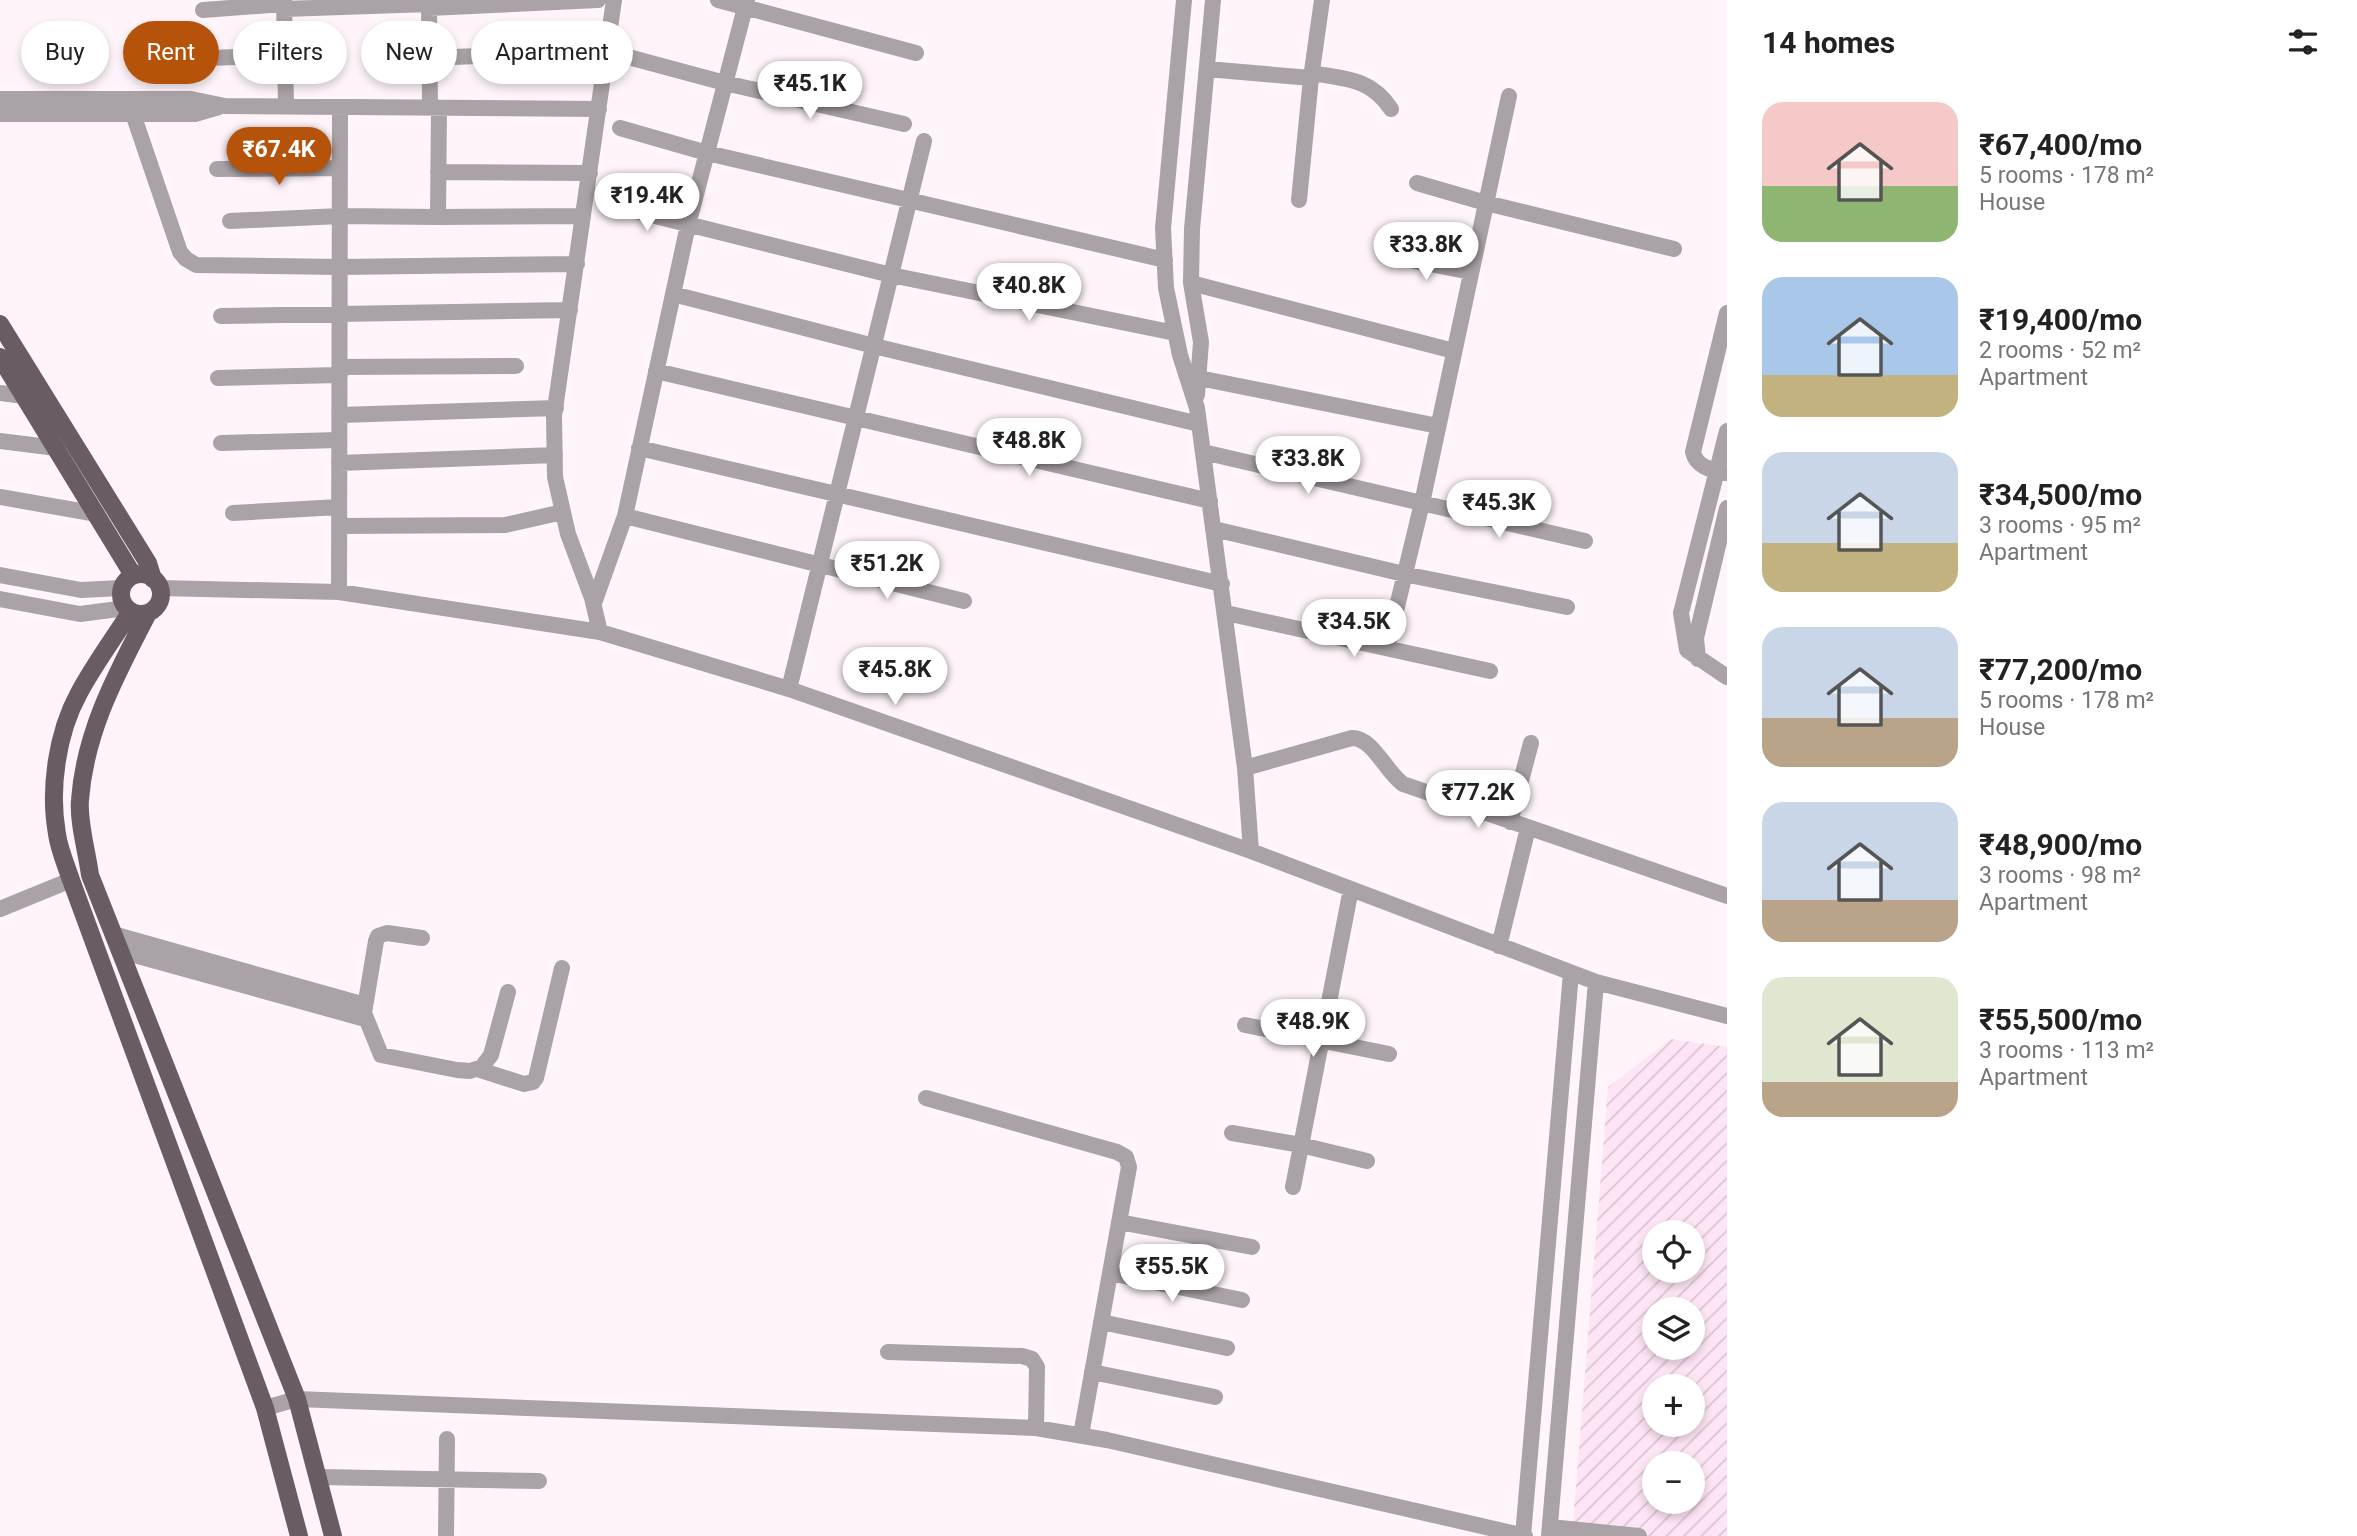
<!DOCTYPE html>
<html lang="en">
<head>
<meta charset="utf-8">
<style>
	:root { --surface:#fff; --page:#f2f2f2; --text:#222; --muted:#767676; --accent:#b45309 }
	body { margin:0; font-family:Roboto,sans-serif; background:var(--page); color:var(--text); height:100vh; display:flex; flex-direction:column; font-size:26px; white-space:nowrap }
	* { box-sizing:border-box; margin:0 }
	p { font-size:23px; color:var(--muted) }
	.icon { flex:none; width:38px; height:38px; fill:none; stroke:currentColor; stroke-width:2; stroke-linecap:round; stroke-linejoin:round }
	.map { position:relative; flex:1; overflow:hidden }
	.details { display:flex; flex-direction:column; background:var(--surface); width:630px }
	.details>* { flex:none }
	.guide { position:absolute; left:21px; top:21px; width:665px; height:63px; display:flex; gap:14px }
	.buttons { position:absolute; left:1642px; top:1220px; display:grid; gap:14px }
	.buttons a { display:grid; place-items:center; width:63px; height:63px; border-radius:50%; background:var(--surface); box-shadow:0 4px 10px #0003; font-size:35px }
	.price { position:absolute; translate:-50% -60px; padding:0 16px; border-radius:24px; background:#fff; color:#222; font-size:23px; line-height:46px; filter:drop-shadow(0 2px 4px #0008) }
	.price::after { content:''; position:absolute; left:50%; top:42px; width:21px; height:16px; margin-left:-10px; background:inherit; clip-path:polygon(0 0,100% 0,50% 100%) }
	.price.selected { background:var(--accent); color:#fff }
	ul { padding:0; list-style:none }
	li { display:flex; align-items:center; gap:21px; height:175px; padding:0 35px }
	li span { display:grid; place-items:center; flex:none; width:196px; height:140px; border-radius:21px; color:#555 }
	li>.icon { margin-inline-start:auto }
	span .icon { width:84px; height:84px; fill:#fffc; stroke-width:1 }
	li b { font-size:30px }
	h2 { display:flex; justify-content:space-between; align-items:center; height:84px; padding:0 35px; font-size:30px }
	.chip { padding:0 24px; border-radius:32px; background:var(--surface); box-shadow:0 4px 10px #0003; font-size:24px; line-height:63px }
	.chip.selected { background:var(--accent); color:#fff }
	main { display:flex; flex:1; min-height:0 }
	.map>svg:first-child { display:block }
	.industrial { fill:url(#industrial-furrows); fill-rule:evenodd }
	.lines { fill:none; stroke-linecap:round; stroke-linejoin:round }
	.minor { stroke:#a9a2a6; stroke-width:16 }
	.major { stroke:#695c64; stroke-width:18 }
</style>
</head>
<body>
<main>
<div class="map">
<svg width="1727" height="1536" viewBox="0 0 1727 1536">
	<defs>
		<pattern id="industrial-furrows" width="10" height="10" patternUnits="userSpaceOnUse" patternTransform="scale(1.75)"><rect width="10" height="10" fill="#fee5f5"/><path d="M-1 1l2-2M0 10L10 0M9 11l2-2" fill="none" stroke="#dac4d2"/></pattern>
	</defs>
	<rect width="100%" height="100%" fill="#fef4fa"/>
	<path class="industrial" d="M1671 1039 1727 1047V1536H1572L1608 1087ZM1654 1232H1692V1270H1654ZM1654 1309H1692V1348H1654ZM1654 1386H1692V1424H1654ZM1654 1463H1692V1502H1654Z"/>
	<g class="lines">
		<path class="minor" d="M284 0 286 106
			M429 0 430 107
			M718 0 916 53
			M1184 0 1163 228 1166 288 1180 355 1197 408 1245 768 1251 851
			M429 8 598 0
			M284 9 429 4
			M203 10 284 4
			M209 58 285 55
			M429 58 531 54
			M632 58 725 83 904 124
			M1207 69 1311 78
			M1312 73C1345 79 1371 78 1391 109
			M0 99H191L225 106 599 109
			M0 114H195L219 107
			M133 114 180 252 186 259 196 265 340 267 577 264
			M620 128 707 153 1165 260
			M217 169 340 168
			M438 172 590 173
			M1417 183 1486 203 1674 249
			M1299 200 1311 78 1322 0
			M615 206 891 275 1175 333
			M438 217 583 216
			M230 221 340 216 438 217 439 108
			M1389 256 1471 272
			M1191 283 1454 351
			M673 294 874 346 1199 424
			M221 316 570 310
			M340 367 516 366
			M656 371 1210 501
			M1189 376 1438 426
			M218 378 340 375
			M0 393 24 396
			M1197 395 1201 342 1191 283 1192 229 1213 0
			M340 415 556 408
			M1727 431 1681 613 1687 650 1727 677
			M0 441 56 448
			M221 443 339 440
			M639 448 1222 584
			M1203 452 1585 541
			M339 463 555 455
			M1725 473C1712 470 1696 467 1693 452L1727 313
			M0 497 97 514
			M233 513 339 507
			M625 516 964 601
			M339 526 505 525 563 512
			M1214 529 1404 574 1567 607
			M0 575 81 590 121 588
			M159 588 339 592 600 632 789 689 1251 851 1596 982 1727 1016
			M339 592 340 107
			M0 599 80 614 126 608
			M594 603 625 516 688 225 747 0
			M1226 613 1490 671
			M600 632 592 598 568 534 555 477 554 416 614 0
			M1387 648 1422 503 1509 96
			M1698 659 1696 638 1727 508
			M789 689 924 141
			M1245 768 1352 738C1373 738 1385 771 1403 784L1727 896
			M1510 822 1531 743
			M0 909 71 880
			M113 934 365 1005
			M422 938 387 933 378 936 376 941 364 1013 381 1055 457 1070 470 1071 482 1067 491 1055 508 992
			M1499 946 1528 828
			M120 951 365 1019
			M1245 1025 1389 1054
			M477 1069 524 1084 533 1082 536 1078 562 968
			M926 1098 1117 1152 1126 1157 1129 1167 1081 1435
			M1232 1133 1301 1145 1367 1161
			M1293 1187 1351 889
			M1119 1222 1252 1247
			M1110 1273 1242 1300
			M1101 1322 1227 1348
			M888 1352 1022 1356 1032 1359 1037 1367 1036 1428
			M1092 1372 1215 1397
			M265 1408 297 1399 1036 1428 1107 1440 1525 1536
			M318 1477 539 1481
			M1550 1527 1639 1536
			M446 1536 447 1439
			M1523 1536 1571 973
			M1549 1536 1596 982"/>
		<path class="major" d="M0 324 148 563 153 579
			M0 357 133 575
			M121 594a20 20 0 1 1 40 0a20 20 0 1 1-40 0Z
			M131 611C114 638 94 665 79 693 57 733 49 789 57 834 59 849 66 865 71 880L265 1408 299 1536
			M148 613C117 673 85 731 80 800 78 821 87 852 90 875L297 1399 333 1536"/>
	</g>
</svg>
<div class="buttons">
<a><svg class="icon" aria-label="locate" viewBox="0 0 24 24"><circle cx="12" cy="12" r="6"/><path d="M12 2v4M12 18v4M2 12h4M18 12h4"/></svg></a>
<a><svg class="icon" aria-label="layers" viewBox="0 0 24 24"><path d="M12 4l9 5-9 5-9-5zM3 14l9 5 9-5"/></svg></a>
<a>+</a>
<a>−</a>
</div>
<b class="price" style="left:810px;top:121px">₹45.1K</b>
<b class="price selected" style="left:279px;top:187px">₹67.4K</b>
<b class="price" style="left:647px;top:233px">₹19.4K</b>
<b class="price" style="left:1426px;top:282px">₹33.8K</b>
<b class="price" style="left:1029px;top:323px">₹40.8K</b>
<b class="price" style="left:1029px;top:478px">₹48.8K</b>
<b class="price" style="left:1308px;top:496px">₹33.8K</b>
<b class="price" style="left:1499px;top:540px">₹45.3K</b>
<b class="price" style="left:887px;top:601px">₹51.2K</b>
<b class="price" style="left:1354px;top:659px">₹34.5K</b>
<b class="price" style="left:895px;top:707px">₹45.8K</b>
<b class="price" style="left:1478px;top:830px">₹77.2K</b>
<b class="price" style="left:1313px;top:1059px">₹48.9K</b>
<b class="price" style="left:1172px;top:1304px">₹55.5K</b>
<div class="guide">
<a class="chip">Buy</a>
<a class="chip selected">Rent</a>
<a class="chip">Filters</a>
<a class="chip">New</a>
<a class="chip">Apartment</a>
</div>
</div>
<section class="details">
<h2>14 homes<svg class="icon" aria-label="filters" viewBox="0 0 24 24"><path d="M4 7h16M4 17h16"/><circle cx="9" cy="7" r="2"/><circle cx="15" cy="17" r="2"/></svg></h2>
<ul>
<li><span style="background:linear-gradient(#f6c9c9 60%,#8fb573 0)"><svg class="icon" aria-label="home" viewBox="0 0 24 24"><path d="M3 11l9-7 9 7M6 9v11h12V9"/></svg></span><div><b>₹67,400/mo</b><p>5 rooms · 178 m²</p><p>House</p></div></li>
<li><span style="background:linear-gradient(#a9c7e8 70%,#c2b280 0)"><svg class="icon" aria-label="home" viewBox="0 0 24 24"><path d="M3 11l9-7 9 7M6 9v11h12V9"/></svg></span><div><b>₹19,400/mo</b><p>2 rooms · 52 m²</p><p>Apartment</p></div></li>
<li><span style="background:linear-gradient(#c9d6e8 65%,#c2b280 0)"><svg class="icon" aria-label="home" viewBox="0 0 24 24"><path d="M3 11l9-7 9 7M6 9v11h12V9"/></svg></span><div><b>₹34,500/mo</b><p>3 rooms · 95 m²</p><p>Apartment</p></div></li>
<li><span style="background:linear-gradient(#c9d6e8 65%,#b9a48a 0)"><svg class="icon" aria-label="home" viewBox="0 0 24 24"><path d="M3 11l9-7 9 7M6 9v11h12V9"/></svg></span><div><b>₹77,200/mo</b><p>5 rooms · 178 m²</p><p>House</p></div></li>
<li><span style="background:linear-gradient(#c9d6e8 70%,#b9a48a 0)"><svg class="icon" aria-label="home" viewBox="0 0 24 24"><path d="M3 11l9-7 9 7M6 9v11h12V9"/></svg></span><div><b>₹48,900/mo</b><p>3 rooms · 98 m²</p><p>Apartment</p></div></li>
<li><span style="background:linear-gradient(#dfe7d0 75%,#b9a48a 0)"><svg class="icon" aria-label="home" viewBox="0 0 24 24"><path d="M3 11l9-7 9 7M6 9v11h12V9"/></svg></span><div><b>₹55,500/mo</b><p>3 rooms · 113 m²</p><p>Apartment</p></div></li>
</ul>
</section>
</main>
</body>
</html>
